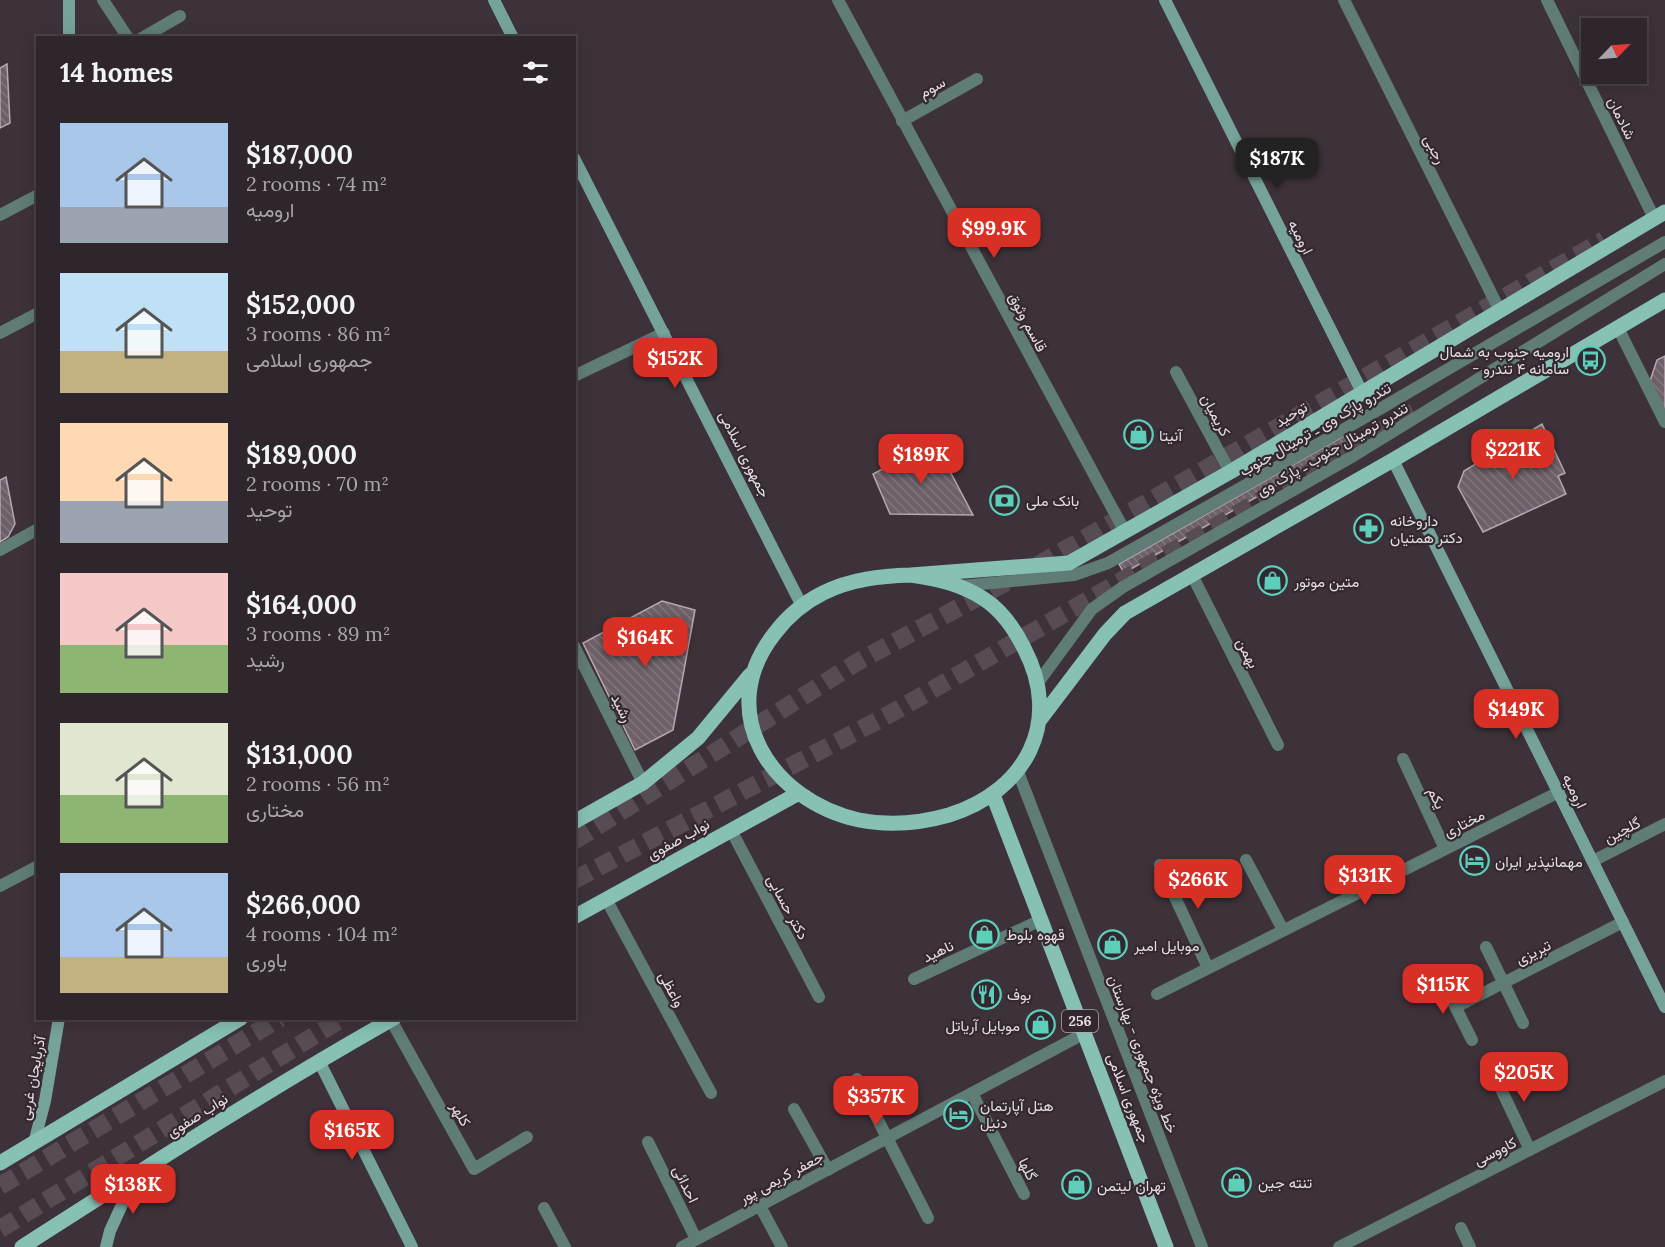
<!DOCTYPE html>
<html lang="en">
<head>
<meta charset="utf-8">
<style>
	:root { --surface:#2e262c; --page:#362e34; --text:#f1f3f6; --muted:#a7a5a9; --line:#494348; --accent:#d93025 }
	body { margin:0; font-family:Lora,Vazirmatn,serif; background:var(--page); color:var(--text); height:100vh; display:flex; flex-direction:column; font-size:22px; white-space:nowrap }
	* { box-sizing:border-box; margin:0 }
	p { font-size:20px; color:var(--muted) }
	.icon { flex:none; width:33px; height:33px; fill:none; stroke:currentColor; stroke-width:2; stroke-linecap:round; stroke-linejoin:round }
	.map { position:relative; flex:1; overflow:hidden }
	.side { position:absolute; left:36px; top:36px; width:540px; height:984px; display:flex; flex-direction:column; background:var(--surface); border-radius:0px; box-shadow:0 3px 15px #0003,0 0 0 2px var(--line) }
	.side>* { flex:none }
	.needle { width:39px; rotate:65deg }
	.fabs { position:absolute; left:1581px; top:18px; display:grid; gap:12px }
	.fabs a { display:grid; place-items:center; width:66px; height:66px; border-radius:0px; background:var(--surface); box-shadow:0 3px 15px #0003,0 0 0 2px var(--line); font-size:30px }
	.price { position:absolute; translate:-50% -51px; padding:0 14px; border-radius:12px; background:var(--accent); color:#fff; font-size:20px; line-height:39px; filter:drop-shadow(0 2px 3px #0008) }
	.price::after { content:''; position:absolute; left:50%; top:36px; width:18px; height:14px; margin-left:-9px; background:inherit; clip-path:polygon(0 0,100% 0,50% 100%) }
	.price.active { background:#222; color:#fff }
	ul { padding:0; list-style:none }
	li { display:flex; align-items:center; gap:18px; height:150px; padding:0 24px }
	li span { display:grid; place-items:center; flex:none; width:168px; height:120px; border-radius:0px; color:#555 }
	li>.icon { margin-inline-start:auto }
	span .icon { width:72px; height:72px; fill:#fffc; stroke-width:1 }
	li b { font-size:26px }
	h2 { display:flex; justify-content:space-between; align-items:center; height:72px; padding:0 24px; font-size:26px }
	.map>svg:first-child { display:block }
	.building { fill:url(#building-back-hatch); stroke:#b6a7b1; stroke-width:1.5 }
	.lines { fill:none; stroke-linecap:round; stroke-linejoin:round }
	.highway-tunnel { stroke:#574c53; stroke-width:18; stroke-dasharray:18 9; stroke-linecap:butt }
	.lane { stroke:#607c76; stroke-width:12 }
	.street { stroke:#607c76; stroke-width:12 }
	.secondary { stroke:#76a399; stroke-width:12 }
	.primary { stroke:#86c1b4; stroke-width:15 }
	.labels { text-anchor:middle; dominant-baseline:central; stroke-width:4.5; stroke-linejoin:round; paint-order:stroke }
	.shield { fill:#342830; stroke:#b0a7ad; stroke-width:1.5 }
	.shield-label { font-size:14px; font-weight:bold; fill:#e5dde2 }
	.street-label { font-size:15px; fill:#e5dde2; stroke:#342830 }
	.poi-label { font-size:15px; fill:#e5dde2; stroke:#342830; text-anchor:start }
</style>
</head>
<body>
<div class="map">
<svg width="1665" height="1247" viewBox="0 0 1665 1247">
	<defs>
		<pattern id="building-back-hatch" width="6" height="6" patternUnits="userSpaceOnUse" patternTransform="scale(1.5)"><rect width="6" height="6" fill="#6d6069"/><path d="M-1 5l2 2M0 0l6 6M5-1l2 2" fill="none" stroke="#82767e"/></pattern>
	</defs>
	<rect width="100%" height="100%" fill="#3e323a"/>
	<path class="building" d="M7 64 10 123 0 128V68Z
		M1665 356V411L1650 381 1657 360Z
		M1542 424 1565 473 1558 476 1566 494 1483 532 1458 487 1464 471Z
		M1349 433 1354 441 1124 573 1119 564Z
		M934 441 973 515 890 514 873 474Z
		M6 477 15 524 8 537 0 542V480Z
		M662 601 695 610 673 730 635 750 583 643Z"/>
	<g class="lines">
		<path class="highway-tunnel" d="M574 841 859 661 1031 569 1604 240
			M574 880 892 713 1414 412
			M0 1186 280 1018
			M0 1229 343 1018"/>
		<path class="lane" d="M142 38 180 16
			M902 121 977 79
			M0 333 38 313
			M1176 372 1230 472
			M574 376 664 333
			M1192 575 1278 745
			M961 586 1074 575 1108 563 1385 406 1665 242
			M1037 684 1092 609 1123 587 1355 455 1665 264
			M1018 772 1202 1247
			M731 830 819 997
			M606 899 711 1093
			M914 979 1041 920
			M391 1020 474 1169 527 1137
			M857 1079 928 1218
			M972 1093 1024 1194
			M794 1109 828 1170
			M648 1142 696 1239
			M760 1206 782 1247
			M544 1208 565 1247"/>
		<path class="street" d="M103 0 128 38
			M838 0 1125 532
			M1344 0 1500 311
			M1547 0 1654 218
			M0 215 38 195
			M1618 328 1665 422
			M0 550 38 529
			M574 646 643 783
			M1403 759 1445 849
			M1246 860 1283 930
			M1593 861 1665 824
			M1160 865 1208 968
			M0 886 38 866
			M1486 947 1523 1023
			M1441 978 1472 1040
			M1157 994 1559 792
			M1456 1007 1623 922
			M1492 1070 1530 1150
			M1461 1228 1470 1247
			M682 1247 1085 1033
			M1339 1247 1665 1081"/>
		<path class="secondary" d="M69 0V38
			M494 0 513 38
			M1165 0 1362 392
			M574 158 802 606
			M1393 460 1665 1007
			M319 1061 412 1247
			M34 1143 45 1101 59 1018
			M106 1247 110 1231 136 1174"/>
		<path class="primary" d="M911 575 1069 563 1230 472 1665 212
			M911 575C938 579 961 584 984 599 1001 610 1015 630 1024 648 1063 722 1026 791 949 815 921 823 889 826 859 820 772 801 712 712 775 633 787 617 805 602 823 593 851 579 881 576 911 575Z
			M1039 721 1105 634 1125 613 1393 460 1665 300
			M993 795 1166 1247
			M574 822 643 783 698 738 750 675
			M574 917 799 793
			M0 1163 241 1018
			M22 1247C145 1168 267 1090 394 1018"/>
	</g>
	<defs>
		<symbol id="bus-ring" viewBox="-11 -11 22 22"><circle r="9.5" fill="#342830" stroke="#5cceba" stroke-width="1.5"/><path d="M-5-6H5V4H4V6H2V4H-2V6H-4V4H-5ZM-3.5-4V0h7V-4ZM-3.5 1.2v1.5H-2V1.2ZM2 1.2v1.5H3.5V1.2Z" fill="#5cceba"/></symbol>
		<symbol id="shop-ring" viewBox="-11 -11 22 22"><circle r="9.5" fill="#342830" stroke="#5cceba" stroke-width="1.5"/><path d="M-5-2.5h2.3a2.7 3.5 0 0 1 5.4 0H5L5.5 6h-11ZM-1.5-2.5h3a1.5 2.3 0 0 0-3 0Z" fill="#5cceba"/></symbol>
		<symbol id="bank-ring" viewBox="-11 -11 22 22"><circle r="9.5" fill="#342830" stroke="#5cceba" stroke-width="1.5"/><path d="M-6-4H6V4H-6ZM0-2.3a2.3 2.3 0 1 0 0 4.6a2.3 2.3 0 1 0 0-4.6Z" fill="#5cceba"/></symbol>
		<symbol id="pharmacy-ring" viewBox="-11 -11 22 22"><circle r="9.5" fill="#342830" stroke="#5cceba" stroke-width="1.5"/><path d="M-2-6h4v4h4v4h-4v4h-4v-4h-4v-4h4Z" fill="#5cceba"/></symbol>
		<symbol id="hotel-ring" viewBox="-11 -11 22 22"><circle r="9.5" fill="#342830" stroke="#5cceba" stroke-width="1.5"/><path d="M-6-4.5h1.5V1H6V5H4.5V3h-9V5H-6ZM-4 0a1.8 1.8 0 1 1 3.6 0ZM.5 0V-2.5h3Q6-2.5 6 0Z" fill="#5cceba"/></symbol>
		<symbol id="restaurant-ring" viewBox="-11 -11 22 22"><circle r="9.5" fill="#342830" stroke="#5cceba" stroke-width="1.5"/><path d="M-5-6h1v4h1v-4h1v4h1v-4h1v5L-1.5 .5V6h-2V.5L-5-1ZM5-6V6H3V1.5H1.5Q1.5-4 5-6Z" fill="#5cceba"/></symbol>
	</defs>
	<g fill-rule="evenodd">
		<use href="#bus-ring" x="1574" y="344" width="33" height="33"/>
		<use href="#shop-ring" x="1122" y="418" width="33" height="33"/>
		<use href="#bank-ring" x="988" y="484" width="33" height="33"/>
		<use href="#pharmacy-ring" x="1352" y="512" width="33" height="33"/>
		<use href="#shop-ring" x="1256" y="564" width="33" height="33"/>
		<use href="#hotel-ring" x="1458" y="844" width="33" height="33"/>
		<use href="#shop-ring" x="968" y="918" width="33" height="33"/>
		<use href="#shop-ring" x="1096" y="928" width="33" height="33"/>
		<use href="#restaurant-ring" x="970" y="978" width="33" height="33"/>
		<use href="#shop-ring" x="1024" y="1008" width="33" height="33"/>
		<use href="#hotel-ring" x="942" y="1098" width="33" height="33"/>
		<use href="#shop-ring" x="1220" y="1166" width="33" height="33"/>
		<use href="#shop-ring" x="1060" y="1168" width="33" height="33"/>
	</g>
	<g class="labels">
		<rect class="shield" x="1062" y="1010" width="36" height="22" rx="4.5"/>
		<g class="shield-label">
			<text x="1080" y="1021">256</text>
		</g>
		<g class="street-label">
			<text transform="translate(932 87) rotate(-29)">سوم</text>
			<text transform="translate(1622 118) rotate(64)">شادمان</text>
			<text transform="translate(1435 149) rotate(63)">رجبی</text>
			<text transform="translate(1301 237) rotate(63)">ارومیه</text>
			<text transform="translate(1028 322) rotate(62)">قاسم وثوق</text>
			<text transform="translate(1291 414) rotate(-31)">توحید</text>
			<text transform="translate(1216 415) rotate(62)">کریمیان</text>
			<text transform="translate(1315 429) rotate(-30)">تندرو پارک وی ـ ترمینال جنوب</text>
			<text transform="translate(1332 449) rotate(-30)">تندرو ترمینال جنوب ـ پارک وی</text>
			<text transform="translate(745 454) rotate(63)">جمهوری اسلامی</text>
			<text transform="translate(1248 653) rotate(63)">بهمن</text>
			<text transform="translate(622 708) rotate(64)">رشید</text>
			<text transform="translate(1575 791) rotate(64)">ارومیه</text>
			<text transform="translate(1437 798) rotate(65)">یکم</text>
			<text transform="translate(1464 823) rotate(-27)">مختاری</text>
			<text transform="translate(1622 830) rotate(-27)">گلچین</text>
			<text transform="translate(678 839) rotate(-29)">نواب صفوی</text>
			<text transform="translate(788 907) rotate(62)">دکتر حسابی</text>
			<text transform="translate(938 951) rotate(-25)">ناهید</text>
			<text transform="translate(1533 952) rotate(-27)">تبریزی</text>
			<text transform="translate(672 989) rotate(62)">واعظی</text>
			<text transform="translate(1143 1054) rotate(69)">خط ویژه جمهوری - بهارستان</text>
			<text transform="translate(32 1078) rotate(-79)">آذربایجان غربی</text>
			<text transform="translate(1129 1098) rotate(69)">جمهوری اسلامی</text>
			<text transform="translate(461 1114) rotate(61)">کلهر</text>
			<text transform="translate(197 1115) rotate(-32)">نواب صفوی</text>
			<text transform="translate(1495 1151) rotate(-26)">کاووسی</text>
			<text transform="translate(1028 1169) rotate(63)">گلها</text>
			<text transform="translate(781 1177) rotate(-28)">جعفر کریمی پور</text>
			<text transform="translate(686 1184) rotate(64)">احدائی</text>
		</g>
		<g class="poi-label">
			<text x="1569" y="351" text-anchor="end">ارومیه جنوب به شمال<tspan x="1569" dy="17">- سامانه ۴ تندرو</tspan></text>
			<text x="1159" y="435">آنیتا</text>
			<text x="1026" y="500">بانک ملی</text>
			<text x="1390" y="520">داروخانه<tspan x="1390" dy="17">دکتر همتیان</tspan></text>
			<text x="1294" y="581">متین موتور</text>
			<text x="1495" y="861">مهمانپذیر ایران</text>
			<text x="1006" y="934">قهوه بلوط</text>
			<text x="1134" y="945">موبایل امیر</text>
			<text x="1007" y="994">بوف</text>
			<text x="1020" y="1025" text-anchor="end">موبایل آریاتل</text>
			<text x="980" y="1105">هتل آپارتمان<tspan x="980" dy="17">دنیل</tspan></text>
			<text x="1258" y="1182">تنته جین</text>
			<text x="1097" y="1185">تهران لیتمن</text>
		</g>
	</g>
</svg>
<div class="fabs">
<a><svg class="needle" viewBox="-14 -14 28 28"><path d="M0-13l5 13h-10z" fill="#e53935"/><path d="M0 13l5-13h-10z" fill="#a7a5a9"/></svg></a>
</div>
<b class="price active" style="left:1277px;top:189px">$187K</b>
<b class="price" style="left:994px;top:259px">$99.9K</b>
<b class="price" style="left:675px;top:389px">$152K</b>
<b class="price" style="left:1513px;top:480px">$221K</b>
<b class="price" style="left:921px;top:485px">$189K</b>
<b class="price" style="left:645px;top:668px">$164K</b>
<b class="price" style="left:1516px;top:740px">$149K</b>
<b class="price" style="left:1365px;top:906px">$131K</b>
<b class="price" style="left:1198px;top:910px">$266K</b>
<b class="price" style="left:1443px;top:1015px">$115K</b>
<b class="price" style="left:1524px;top:1103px">$205K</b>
<b class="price" style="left:876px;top:1127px">$357K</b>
<b class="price" style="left:352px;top:1161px">$165K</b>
<b class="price" style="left:133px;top:1215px">$138K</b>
<section class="side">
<h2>14 homes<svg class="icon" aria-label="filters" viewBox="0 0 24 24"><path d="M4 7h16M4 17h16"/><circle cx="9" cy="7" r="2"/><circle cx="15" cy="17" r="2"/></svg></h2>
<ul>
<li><span style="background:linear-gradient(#a9c7e8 70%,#9aa5b1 0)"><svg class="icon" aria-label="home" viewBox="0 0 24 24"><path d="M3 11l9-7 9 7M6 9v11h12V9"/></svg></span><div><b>$187,000</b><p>2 rooms · 74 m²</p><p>ارومیه</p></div></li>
<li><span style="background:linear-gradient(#bfe0f5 65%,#c2b280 0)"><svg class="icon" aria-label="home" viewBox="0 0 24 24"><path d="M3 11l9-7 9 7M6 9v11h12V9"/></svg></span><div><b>$152,000</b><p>3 rooms · 86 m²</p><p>جمهوری اسلامی</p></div></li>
<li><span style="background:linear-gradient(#ffd9b3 65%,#9aa5b1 0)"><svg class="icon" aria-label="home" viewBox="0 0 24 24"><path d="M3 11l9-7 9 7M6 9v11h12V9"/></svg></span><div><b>$189,000</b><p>2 rooms · 70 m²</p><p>توحید</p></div></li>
<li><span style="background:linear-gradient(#f6c9c9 60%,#8fb573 0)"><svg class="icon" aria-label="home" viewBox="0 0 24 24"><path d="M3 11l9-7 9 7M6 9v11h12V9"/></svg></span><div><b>$164,000</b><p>3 rooms · 89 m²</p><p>رشید</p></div></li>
<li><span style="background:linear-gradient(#dfe7d0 60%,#8fb573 0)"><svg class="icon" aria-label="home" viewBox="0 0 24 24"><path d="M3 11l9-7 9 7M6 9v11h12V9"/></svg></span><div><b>$131,000</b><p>2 rooms · 56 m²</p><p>مختاری</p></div></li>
<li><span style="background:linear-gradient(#a9c7e8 70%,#c2b280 0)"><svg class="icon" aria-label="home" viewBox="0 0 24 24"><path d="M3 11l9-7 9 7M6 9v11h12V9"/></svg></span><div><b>$266,000</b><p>4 rooms · 104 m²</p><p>یاوری</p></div></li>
</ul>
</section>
</div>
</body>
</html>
